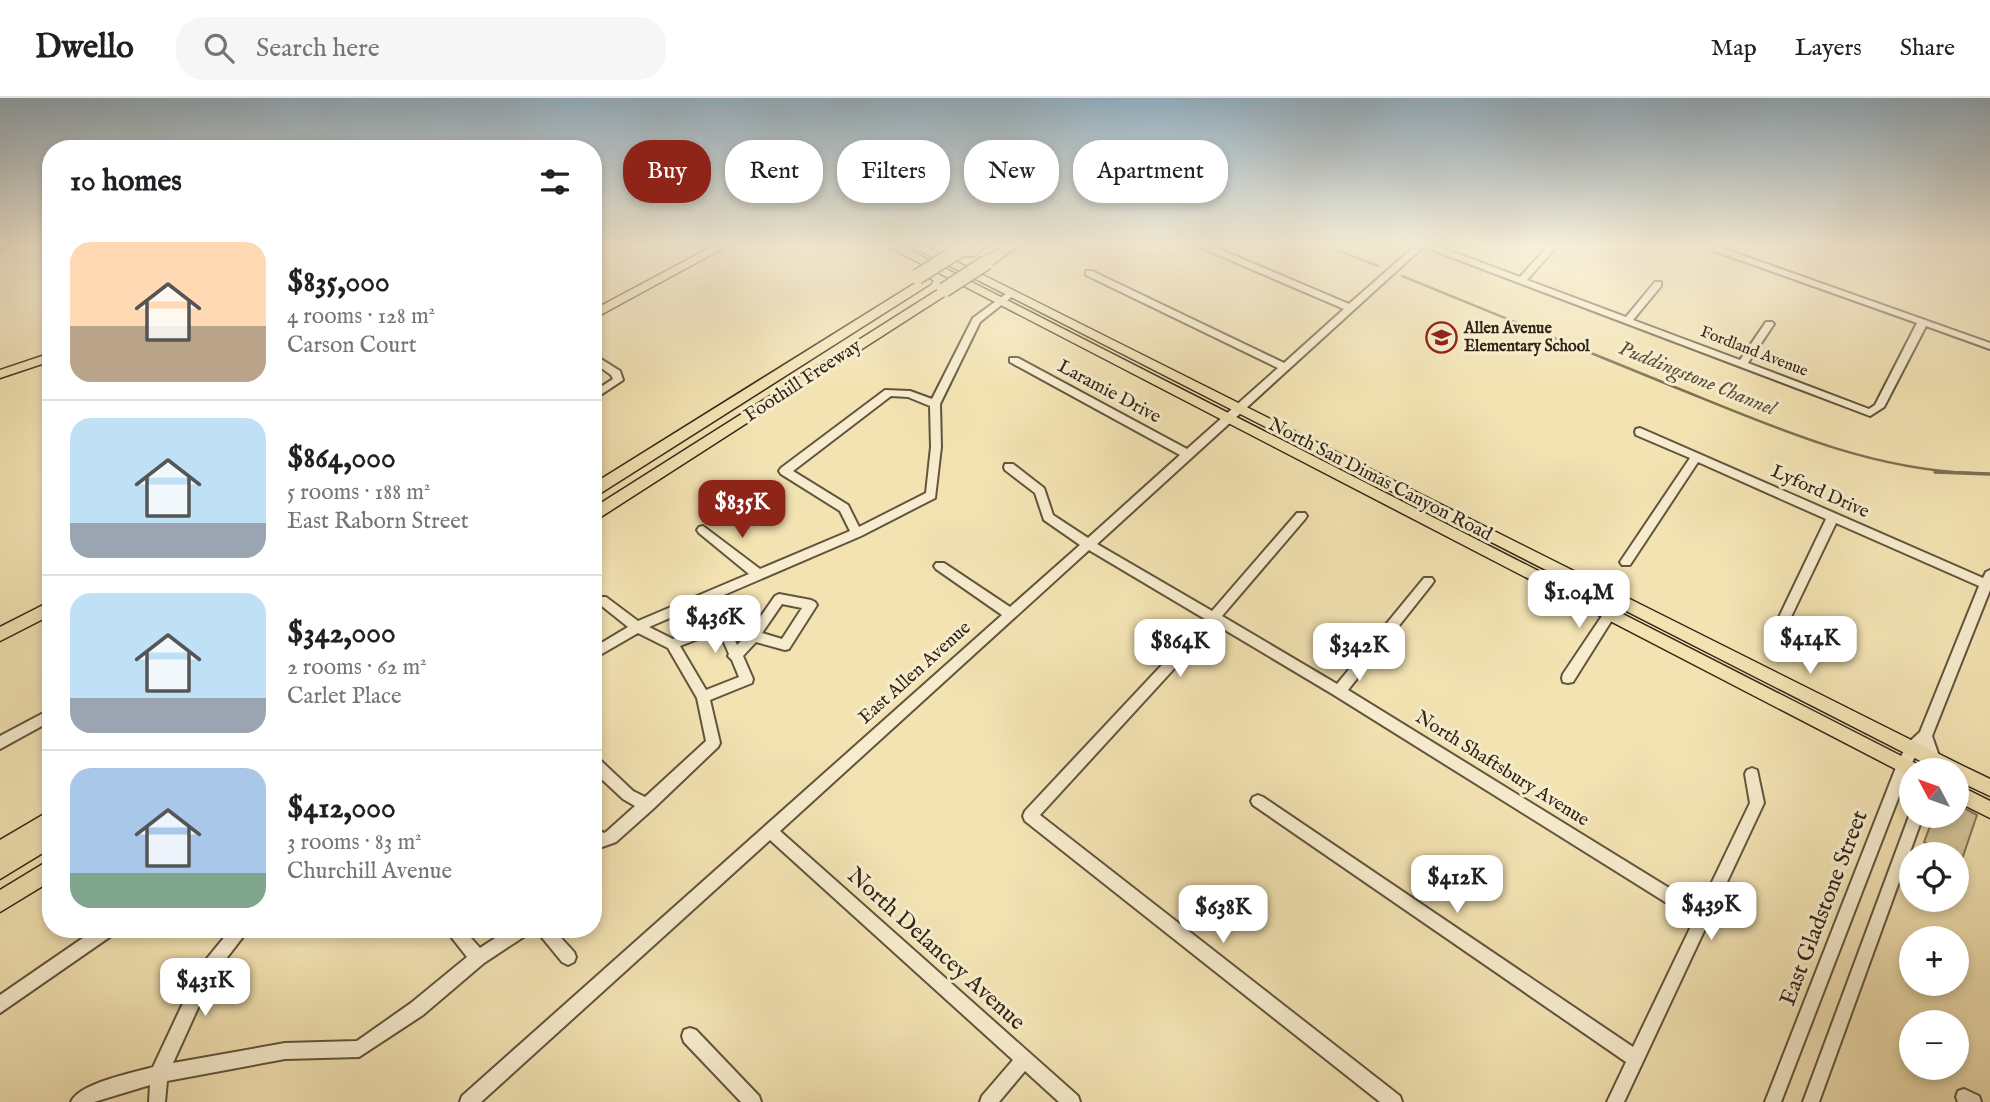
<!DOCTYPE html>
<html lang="en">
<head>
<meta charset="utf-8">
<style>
	:root { --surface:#fff; --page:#f6f6f6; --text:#202124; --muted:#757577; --line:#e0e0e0; --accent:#8f2418 }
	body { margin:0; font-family:"IM FELL English",serif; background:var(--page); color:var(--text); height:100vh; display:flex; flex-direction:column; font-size:26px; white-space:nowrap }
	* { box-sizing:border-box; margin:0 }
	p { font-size:23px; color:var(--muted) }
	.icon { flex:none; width:38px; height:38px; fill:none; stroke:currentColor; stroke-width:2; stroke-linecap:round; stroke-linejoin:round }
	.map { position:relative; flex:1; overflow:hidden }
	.drawer { position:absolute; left:42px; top:42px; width:560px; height:798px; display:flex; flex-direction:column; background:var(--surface); border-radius:28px; box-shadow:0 4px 10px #0003 }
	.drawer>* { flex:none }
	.hud { position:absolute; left:623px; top:42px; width:665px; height:63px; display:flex; gap:14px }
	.needle { width:46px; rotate:311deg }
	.tools { position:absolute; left:1899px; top:660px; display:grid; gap:14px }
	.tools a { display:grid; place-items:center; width:70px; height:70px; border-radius:50%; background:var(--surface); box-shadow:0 4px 10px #0003; font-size:35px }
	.price { position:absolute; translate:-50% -60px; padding:0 16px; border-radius:14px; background:#fff; color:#222; font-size:23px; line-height:46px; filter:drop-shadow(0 2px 4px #0008) }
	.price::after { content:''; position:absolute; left:50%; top:42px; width:21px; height:16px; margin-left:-10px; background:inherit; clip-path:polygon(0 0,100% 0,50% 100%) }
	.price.current { background:var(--accent); color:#fff }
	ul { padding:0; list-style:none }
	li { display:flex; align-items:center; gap:21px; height:175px; padding:0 28px }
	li+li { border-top:2px solid var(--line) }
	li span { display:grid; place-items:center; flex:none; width:196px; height:140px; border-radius:21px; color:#555 }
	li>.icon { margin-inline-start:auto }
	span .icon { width:84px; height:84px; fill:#fffc; stroke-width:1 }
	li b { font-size:30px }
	h2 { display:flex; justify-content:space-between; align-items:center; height:84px; padding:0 28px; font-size:30px }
	.tag { padding:0 24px; border-radius:28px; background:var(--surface); box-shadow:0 4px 10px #0003; font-size:24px; line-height:63px }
	.tag.current { background:var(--accent); color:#fff }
	header { display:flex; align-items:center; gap:42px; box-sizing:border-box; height:98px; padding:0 35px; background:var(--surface); border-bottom:2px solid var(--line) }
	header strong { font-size:33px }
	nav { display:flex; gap:38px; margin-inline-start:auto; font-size:24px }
	.search { width:490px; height:63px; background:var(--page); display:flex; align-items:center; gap:18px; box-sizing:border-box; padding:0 24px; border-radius:28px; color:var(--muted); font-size:26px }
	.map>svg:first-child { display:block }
	.green { fill:#d2c398; stroke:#827457; stroke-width:2 }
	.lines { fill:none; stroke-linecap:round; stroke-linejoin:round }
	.stream-far1 { stroke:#7e7054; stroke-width:2.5 }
	.stream { stroke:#7e7054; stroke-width:3.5 }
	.minor-casing { stroke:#62543d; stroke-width:4 }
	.major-casing { stroke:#312516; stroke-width:3 }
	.highway-casing { stroke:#312516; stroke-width:3 }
	.minor { fill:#f7edce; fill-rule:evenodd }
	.major { fill:#f3e3b3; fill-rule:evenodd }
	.highway { fill:#f3e3b3; fill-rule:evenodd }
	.highway-bridge-casing { stroke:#312516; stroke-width:17; stroke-linecap:butt }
	.highway-bridge { stroke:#f3e3b3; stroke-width:14 }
	.labels { text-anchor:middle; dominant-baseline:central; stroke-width:6; stroke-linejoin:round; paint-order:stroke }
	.far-poi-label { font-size:16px; font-weight:bold; fill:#312516; stroke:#f7edce; text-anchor:start }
	.far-street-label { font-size:16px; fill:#312516; stroke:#f7edce }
	.street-label { font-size:19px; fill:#312516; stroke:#f7edce }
	.water-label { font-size:21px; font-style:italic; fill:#5e513a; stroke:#f7edce }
	.near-street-label { font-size:23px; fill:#312516; stroke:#f7edce }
</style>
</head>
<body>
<header>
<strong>Dwello</strong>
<div class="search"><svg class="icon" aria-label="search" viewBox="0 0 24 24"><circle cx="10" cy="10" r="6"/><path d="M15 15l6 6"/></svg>Search here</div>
<nav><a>Map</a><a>Layers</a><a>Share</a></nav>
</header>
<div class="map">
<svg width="1990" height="1004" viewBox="0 0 1990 1004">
	<rect width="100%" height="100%" fill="#f3e3b3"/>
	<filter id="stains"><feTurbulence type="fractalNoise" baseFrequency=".00286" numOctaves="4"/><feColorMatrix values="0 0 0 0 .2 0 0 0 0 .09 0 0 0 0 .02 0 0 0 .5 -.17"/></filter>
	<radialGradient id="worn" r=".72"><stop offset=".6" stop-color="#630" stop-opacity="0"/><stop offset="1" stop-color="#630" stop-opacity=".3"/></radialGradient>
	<path class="green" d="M1957 706 1977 717 1961 764 1957 762 1956 756H1946L1924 744 1934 718H1956Z"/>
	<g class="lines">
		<path class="stream-far1" d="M1327 148 1378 168
			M0 153 7 148
			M1402 178C1492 215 1582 251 1672 288 1769 327 1865 371 1971 375"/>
		<path class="stream" d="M1935 374 1990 376"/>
		<defs>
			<path id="minor" d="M1201 148H1212L1349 206 1415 148H1424L1097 446 1212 513 1297 415H1305L1307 418 1305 421 1222 518 1337 586 1424 480H1432L1434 483 1432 486 1348 592 1700 809 1750 705 1745 676 1747 672 1752 670 1757 672 1764 705 1624 1004H1607L1626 964 1253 707 1251 703 1253 699 1258 697 1263 699 1633 949 1694 822 1334 597 1215 526 1040 717 1400 998 1402 1004H1380L1025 723 1023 718 1025 713 1205 521 1089 452 780 733 1078 998 1080 1004H1059L1025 973 999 1004H980L982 998 1013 962 770 742 481 1004H460L462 998 1002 517 936 471 934 468 936 465H944L1010 509 1080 447 1044 422 1035 395 1005 372 1004 369 1005 366H1013L1044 390 1053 417 1088 440 1180 357 1010 264V260H1018L1187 351 1278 270 1086 177V173H1092L1284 265 1344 211 1202 150Z
				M1426 148H1437L1520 179 1548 148H1557L1527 182 1626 219 1655 184H1661V188L1633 222 1740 262 1766 224H1772L1774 226 1748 265 1869 311 1875 307 1917 225 1706 150 1705 148H1716L1990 245V251L1926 228 1884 309 1870 318 1427 150Z
				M1011 192 1016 195 1014 197 980 224 940 306 941 349 935 400 861 438 649 529 673 541 722 522 726 524 737 547 750 534 775 498 779 496 811 502 815 504 817 507 789 551 785 552 756 544 743 558 753 581 752 585 710 602 720 645 718 649 653 711 616 744 602 749 593 743V728L604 735 606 734 635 708 623 701 593 673V658L598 660 633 693 645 699 706 643 697 600 668 550 638 535 593 561V550L628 529 598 505 596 502 598 499H606L638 523 749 476 699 435 697 432 699 429 703 428 760 471 850 433 840 413 781 376 779 373 781 370 885 292 910 293 932 301 973 220ZM891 298 908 299 930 308 931 349 926 395 859 429 848 407 793 373ZM782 506 802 510 782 541 762 535ZM719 533 729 556 728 558 732 562 739 579 706 592 680 548Z
				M593 256 620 273 623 282 593 302V294L613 281 611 277 593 264Z
				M1640 330 1983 480 1986 474 1990 472V492L1932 638 1940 661 1937 672H1923L1926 661 1922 649 1917 654 1911 667 1781 1004H1765L1897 667 1907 646 1920 634 1979 488 1836 425 1779 544H1771L1769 540 1826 421 1698 364 1630 467H1622L1620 464 1622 461 1690 360 1636 337 1635 334 1636 331Z
				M1618 498 1622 500 1624 503 1622 506 1573 584 1568 585 1563 584 1562 580 1563 576 1614 500Z
				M51 611V623L0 651V638Z
				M1911 713V718H1923L1819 1004H1803Z
				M96 831H117L114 836 0 915V897Z
				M231 831H249L212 879 173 965 285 945 357 943 411 905 467 859 445 831H463L480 850 509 831H531L528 836 484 865 423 917 359 959 285 961 167 983 165 1004H149L150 987 94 1004H71C79 985 133 975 153 969L200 869Z
				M535 831H553L574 854 576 859 574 864 568 867 562 864Z
				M690 930 696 932 759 998 761 1004H741L684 944 682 938 684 932Z
				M1964 991 1979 998 1981 1004H1958L1956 999 1958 993Z"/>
			<path id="major" d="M713 148H727L593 221V212Z
				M887 148H901L1919 667 1922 672H1911V679L1907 677Z
				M911 148H925L1961 667 1990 681V698L1956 682V672H1938Z
				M51 255V263L0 280V272Z
				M51 503V517L0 543V529Z
				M1956 686 1990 703V720L1956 703Z"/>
			<path id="highway" d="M972 148H986L974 158H964V152Z
				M1004 148H1018L992 167H982V161Z
				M925 179 932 183 930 186 593 400V386Z
				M944 188 949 189V195L593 424V410Z
				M51 712V750L0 781V742Z
				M51 761V783L0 814V792Z"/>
		</defs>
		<use href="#minor" class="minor-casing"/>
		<use href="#major" class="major-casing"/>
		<use href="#highway" class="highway-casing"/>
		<use href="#minor" class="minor"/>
		<use href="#major" class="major"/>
		<use href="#highway" class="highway"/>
		<defs>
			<path id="highway-bridge" d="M917 179 961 151
				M944 192 987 164"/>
		</defs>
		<use href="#highway-bridge" class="highway-bridge-casing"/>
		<use href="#highway-bridge" class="highway-bridge"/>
	</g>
	<linearGradient id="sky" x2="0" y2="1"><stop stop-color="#92adbe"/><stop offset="0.51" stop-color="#faf2dd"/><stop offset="1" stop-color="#faf2dd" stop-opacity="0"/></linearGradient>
	<rect width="1990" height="288" fill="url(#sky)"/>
	<defs>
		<symbol id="school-ring" viewBox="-11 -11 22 22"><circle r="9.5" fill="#f7edce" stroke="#8f2418" stroke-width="1.5"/><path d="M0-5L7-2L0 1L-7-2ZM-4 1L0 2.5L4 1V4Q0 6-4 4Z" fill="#8f2418"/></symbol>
	</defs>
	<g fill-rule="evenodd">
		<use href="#school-ring" x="1424" y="222" width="35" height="35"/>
	</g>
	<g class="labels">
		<g class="far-poi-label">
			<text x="1464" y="231">Allen Avenue<tspan x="1464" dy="18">Elementary School</tspan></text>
		</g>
		<g class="far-street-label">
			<text transform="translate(1754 254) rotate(21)">Fordland Avenue</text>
		</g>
		<g class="street-label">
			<text transform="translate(803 283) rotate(-33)">Foothill Freeway</text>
			<text transform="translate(1109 294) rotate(28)">Laramie Drive</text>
			<text transform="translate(1380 382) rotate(27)">North San Dimas Canyon Road</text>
			<text transform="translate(1820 394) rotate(24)">Lyford Drive</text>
			<text transform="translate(915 575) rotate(-42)">East Allen Avenue</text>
			<text transform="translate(1502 671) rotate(32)">North Shaftsbury Avenue</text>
		</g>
		<g class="water-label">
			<text transform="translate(1697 281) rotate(22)">Puddingstone Channel</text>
		</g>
		<g class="near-street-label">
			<text transform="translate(1824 810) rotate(-69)">East Gladstone Street</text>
			<text transform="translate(936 851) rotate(42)">North Delancey Avenue</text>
		</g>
	</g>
	<rect width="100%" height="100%" filter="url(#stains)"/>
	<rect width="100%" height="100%" fill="url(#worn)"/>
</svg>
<div class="tools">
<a><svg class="needle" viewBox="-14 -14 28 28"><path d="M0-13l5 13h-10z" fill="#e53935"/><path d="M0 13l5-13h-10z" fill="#757577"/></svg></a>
<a><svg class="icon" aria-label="locate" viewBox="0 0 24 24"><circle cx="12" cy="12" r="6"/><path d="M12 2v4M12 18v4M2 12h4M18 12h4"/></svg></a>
<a>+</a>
<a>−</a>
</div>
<b class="price current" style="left:742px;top:442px">$835K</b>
<b class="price" style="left:1579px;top:532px">$1.04M</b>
<b class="price" style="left:715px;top:557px">$436K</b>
<b class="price" style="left:1810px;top:578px">$414K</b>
<b class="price" style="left:1180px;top:581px">$864K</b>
<b class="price" style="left:1359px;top:585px">$342K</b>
<b class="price" style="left:1457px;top:817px">$412K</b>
<b class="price" style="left:1711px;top:844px">$439K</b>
<b class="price" style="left:1223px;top:847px">$638K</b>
<b class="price" style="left:205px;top:920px">$431K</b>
<div class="hud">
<a class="tag current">Buy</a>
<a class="tag">Rent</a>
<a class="tag">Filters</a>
<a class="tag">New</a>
<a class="tag">Apartment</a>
</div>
<section class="drawer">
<h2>10 homes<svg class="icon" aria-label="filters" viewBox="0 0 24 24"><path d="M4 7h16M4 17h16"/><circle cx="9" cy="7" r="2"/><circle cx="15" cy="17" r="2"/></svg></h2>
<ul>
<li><span style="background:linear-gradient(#ffd9b3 60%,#b9a48a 0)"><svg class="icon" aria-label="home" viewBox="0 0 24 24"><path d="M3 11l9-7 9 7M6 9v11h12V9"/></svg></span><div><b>$835,000</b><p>4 rooms · 128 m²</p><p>Carson Court</p></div></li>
<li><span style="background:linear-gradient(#bfe0f5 75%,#9aa5b1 0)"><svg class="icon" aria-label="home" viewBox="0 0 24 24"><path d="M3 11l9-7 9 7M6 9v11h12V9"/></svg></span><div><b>$864,000</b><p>5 rooms · 188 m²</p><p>East Raborn Street</p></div></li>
<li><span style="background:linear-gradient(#bfe0f5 75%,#9aa5b1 0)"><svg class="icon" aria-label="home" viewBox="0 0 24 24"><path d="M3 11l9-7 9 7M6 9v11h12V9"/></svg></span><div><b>$342,000</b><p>2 rooms · 62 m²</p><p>Carlet Place</p></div></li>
<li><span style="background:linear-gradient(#a9c7e8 75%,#7fa58c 0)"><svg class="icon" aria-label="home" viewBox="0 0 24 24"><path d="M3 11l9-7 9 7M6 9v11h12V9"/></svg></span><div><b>$412,000</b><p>3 rooms · 83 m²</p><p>Churchill Avenue</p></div></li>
</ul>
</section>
</div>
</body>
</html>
